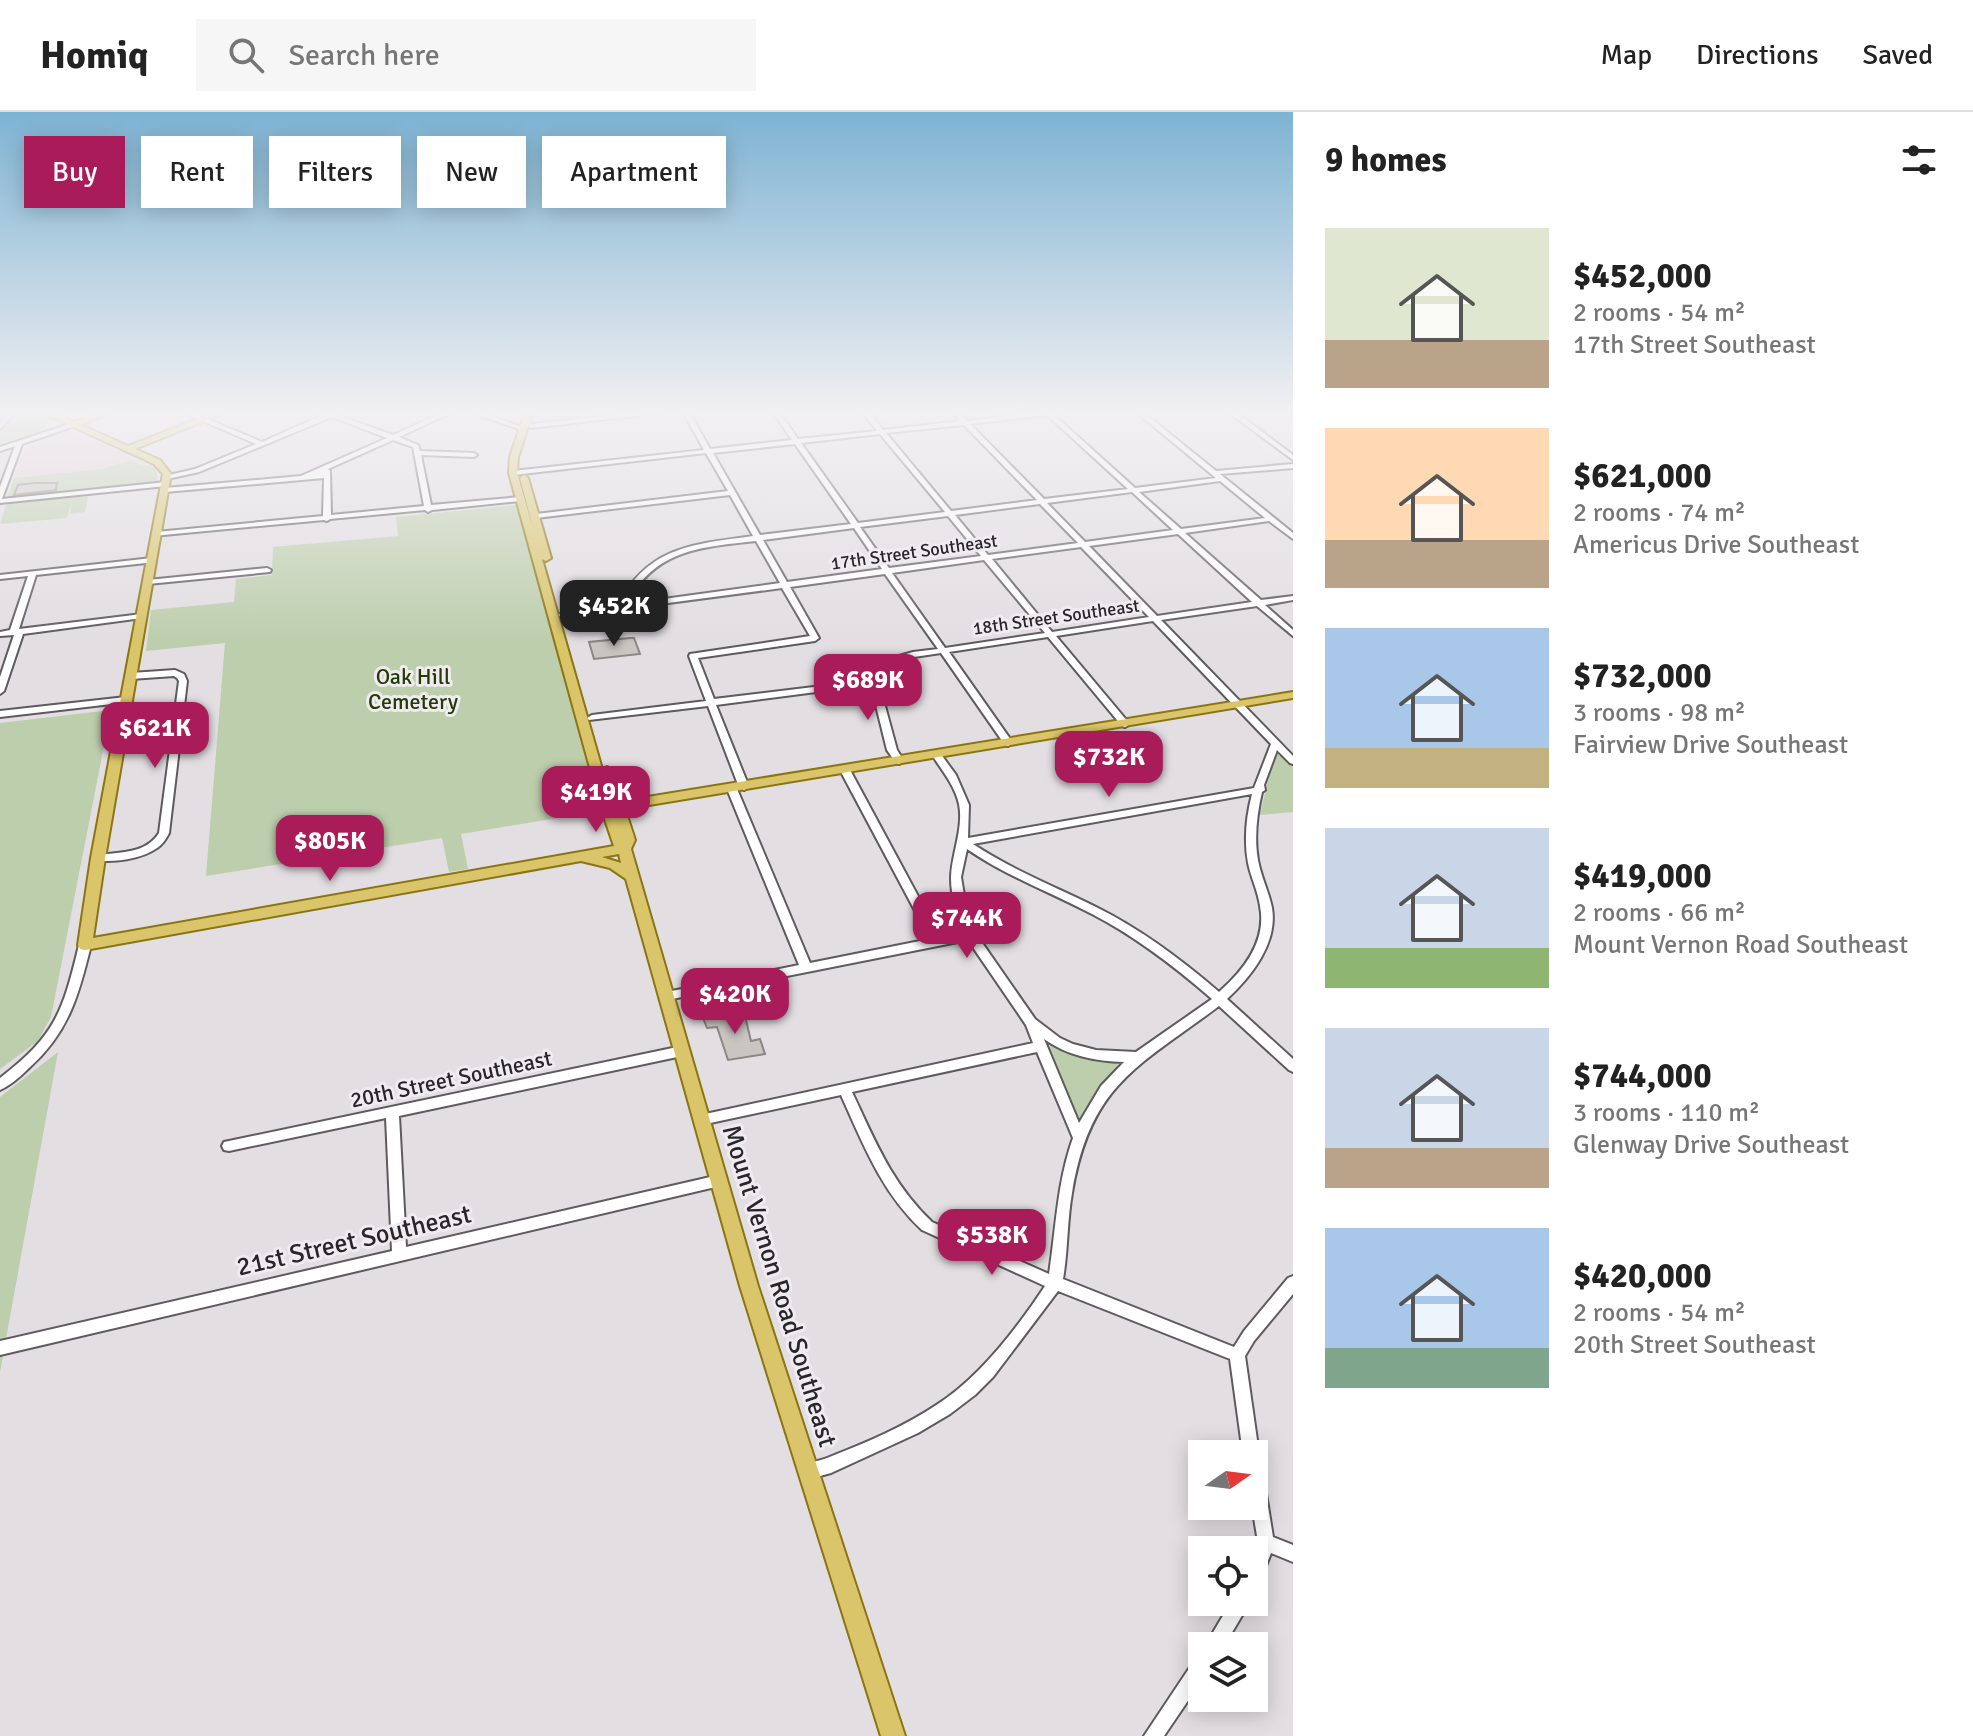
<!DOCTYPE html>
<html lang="en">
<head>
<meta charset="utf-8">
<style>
	:root { --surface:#fff; --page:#f6f6f6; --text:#222; --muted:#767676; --line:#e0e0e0; --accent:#aa1c59 }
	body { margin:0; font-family:Signika,sans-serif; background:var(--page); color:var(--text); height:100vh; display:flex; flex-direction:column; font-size:30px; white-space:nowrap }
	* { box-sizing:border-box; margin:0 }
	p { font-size:26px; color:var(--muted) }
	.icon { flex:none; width:44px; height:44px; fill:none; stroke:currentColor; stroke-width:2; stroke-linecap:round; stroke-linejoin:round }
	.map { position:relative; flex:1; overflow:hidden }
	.details { display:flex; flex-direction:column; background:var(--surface); width:680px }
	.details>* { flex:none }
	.guide { position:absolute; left:24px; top:24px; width:760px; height:72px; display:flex; gap:16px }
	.needle { width:52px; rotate:76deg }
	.tools { position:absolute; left:1188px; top:1328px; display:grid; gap:16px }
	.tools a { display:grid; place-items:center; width:80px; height:80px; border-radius:0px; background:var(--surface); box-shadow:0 4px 20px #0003; font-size:40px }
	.price { position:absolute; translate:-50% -68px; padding:0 18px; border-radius:16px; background:var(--accent); color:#fff; font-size:26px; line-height:52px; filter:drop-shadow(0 2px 4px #0008) }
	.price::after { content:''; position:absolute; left:50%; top:48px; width:24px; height:18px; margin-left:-12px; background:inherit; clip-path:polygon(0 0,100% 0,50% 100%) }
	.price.selected { background:#222; color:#fff }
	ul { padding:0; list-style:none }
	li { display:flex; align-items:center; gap:24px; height:200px; padding:0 32px }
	li span { display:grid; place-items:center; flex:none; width:224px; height:160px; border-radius:0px; color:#555 }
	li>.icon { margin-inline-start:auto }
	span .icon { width:96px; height:96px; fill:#fffc; stroke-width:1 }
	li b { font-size:34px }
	h2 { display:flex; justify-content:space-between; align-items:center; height:96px; padding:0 32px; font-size:34px }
	.tag { padding:0 28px; border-radius:0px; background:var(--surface); box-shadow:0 4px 20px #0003; font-size:28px; line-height:72px }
	.tag.selected { background:var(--accent); color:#fff }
	header { display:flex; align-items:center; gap:48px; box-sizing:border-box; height:112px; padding:0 40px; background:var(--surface); border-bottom:2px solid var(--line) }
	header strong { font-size:38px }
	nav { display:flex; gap:44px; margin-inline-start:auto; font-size:28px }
	.search { width:560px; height:72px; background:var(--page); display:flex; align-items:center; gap:20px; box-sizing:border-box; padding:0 28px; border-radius:0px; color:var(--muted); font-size:30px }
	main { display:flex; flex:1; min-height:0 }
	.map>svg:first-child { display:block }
	.education { fill:#e7ced8 }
	.green { fill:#bdcead }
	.building { fill:#c9c5c1; stroke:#8b8784; stroke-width:2 }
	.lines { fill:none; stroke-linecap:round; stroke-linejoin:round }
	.minor-casing { stroke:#5e5a5e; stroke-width:4 }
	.major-casing { stroke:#8b7513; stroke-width:4 }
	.minor { fill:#fff; fill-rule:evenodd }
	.major { fill:#dac56a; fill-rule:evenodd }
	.labels { text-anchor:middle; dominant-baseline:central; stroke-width:6; stroke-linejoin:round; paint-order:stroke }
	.far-street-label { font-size:18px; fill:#282728; stroke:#efebf0 }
	.park-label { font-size:22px; fill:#243c04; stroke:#efebf0 }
	.street-label { font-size:22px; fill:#282728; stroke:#efebf0 }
	.near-street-label { font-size:26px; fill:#282728; stroke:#efebf0 }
</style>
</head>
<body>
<header>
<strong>Homiq</strong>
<div class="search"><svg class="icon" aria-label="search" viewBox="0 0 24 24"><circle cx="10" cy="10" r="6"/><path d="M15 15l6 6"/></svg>Search here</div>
<nav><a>Map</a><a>Directions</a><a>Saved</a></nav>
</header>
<main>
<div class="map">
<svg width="1293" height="1624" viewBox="0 0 1293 1624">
	<rect width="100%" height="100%" fill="#e2dee2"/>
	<path class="education" d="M72 318 150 353 14 366 26 335Z"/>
	<path class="green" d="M17 300H37L54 308 43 313 54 318 0 335V319Z
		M131 348 139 354 150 353 156 357 158 370 7 386 14 366 102 357Z
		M73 384 88 385 85 400 70 402 72 389 67 406 0 412 7 390Z
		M516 393 585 633 599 699 461 722 468 757 449 760 442 726 206 764 225 531 146 539 151 498 234 490 236 467 272 463 273 435 398 424 396 405Z
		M111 598 51 905 38 929 0 957V611Z
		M1277 643 1284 645 1293 654V700L1260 703 1273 646Z
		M1045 932 1073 943 1114 950 1118 953 1081 1006 1076 1005Z
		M58 940 2 1249 0 1260V985Z"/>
	<path class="building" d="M35 371H57L56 378 14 383 18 373Z
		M630 526H634L640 542 594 547 589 530Z
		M744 900 751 929 760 927 765 942 728 948 717 915 707 916 703 906Z"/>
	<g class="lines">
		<defs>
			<path id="minor" d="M9 300H16L0 317V311Z
				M182 300H191L262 330 329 300H341L337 303 393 323 444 300H453L399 325 418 333 420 339 474 341 477 343 474 345 421 343 431 393 520 385 524 387 520 389 432 398 428 400 425 398 330 407 327 409 324 408 153 424 152 422 156 420 323 404 324 366 165 380 162 378 165 376 301 364 387 326 332 305 199 360 167 367 165 366V364L195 357 256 332ZM393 328 413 335 424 394 331 403 330 359 328 357Z
				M469 300H480L527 317 522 318Z
				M643 300H668L531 316 528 314 531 312Z
				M683 300H689L710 337 792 328 773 300H779L798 327 877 319 862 300H869L883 318 960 309 952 300H959L967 309 1040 300H1064L1054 303 1135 376 1216 366 1136 300H1143L1216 359 1293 352V356L1220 362 1293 421V427L1269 409 1185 421 1261 488 1293 484V488L1265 493 1293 518V524L1257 494 1161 508 1293 644V652L1290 651 1277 638 1264 673 1265 678 1262 680C1257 702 1254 726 1258 748 1261 765 1269 780 1272 796 1278 831 1251 865 1227 887L1293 947V960L1289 958 1219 894C1139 954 1090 972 1072 1081 1067 1109 1068 1139 1063 1167L1234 1235 1244 1219 1288 1166 1293 1164V1182L1254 1229 1245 1244 1259 1342 1257 1348 1254 1349V1342H1243L1230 1247 1058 1179 993 1265 975 1283 950 1302 918 1321 831 1361 809 1367 803 1365 801 1359 803 1353C811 1350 819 1349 827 1346 865 1331 904 1315 938 1292 980 1265 1018 1215 1045 1174L922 1118C882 1081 863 1032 841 983L701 1013 696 1012 695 1008 696 1004 1033 931 1026 913 968 828 667 888 663 887 661 884 663 881 667 880 799 853 727 677 732 674 737 677 810 851 930 827 840 658 842 656H848L850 658 940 825 964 820C957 804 951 785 951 766 951 744 964 716 959 692 955 674 942 658 932 643L934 641H940L956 663 969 693 968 726 1254 676 1271 632 1153 509 1056 524 1128 610 1130 612 1125 615 1122 614 1048 525 949 540 1013 631 1008 634 1005 633 941 541 914 545 875 557 897 638 904 649 899 652 896 651 887 638 868 561 824 579 716 593 749 675 744 678 739 675 708 594 589 608 587 606 592 603 706 589 689 544 690 542 810 524 782 476 562 505 558 503 562 501 618 493C648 434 695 432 753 424L730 383 536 406 532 404 536 402 728 379 706 341 513 363 510 361 513 359 704 338ZM1047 303 1128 377 1044 387 970 312ZM964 313 1037 388 951 399 886 321ZM880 322 945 400 858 411 801 331ZM795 332 851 412 760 423 713 341ZM1220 369 1265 406 1181 417 1139 380ZM1132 380 1173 418 1085 430 1047 391ZM1040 392 1078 431 988 443 955 403ZM948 404 981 444 889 456 860 415ZM854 416 882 457 787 470 763 428ZM1178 422 1252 490 1157 504 1089 434ZM756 429 780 471 627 492C654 437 702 435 756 429ZM1081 435 1149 505 1052 520 992 447ZM984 448 1045 521 945 536 892 461ZM885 462 938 537 913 540 878 550 822 574 714 587 698 546 815 529 819 526 790 475ZM1252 682C1246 705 1244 729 1248 751 1251 766 1258 779 1260 794 1267 829 1244 858 1219 880 1182 848 1142 818 1098 796 1056 775 1012 758 973 732ZM967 737C1006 764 1050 780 1092 802 1135 824 1175 855 1212 887L1136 940 1096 938 1073 932 1060 926 1035 907 976 822 967 802 961 765ZM1044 927C1068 944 1095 949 1124 950L1101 974 1079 1011ZM1037 940 1073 1026C1057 1071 1056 1116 1049 1162L932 1110C892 1072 875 1029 852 980Z
				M1228 300H1236L1293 343V348Z
				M73 311 76 313 75 314 22 332 2 387 166 370 169 372 166 374 0 391V375L15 334 0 339V335Z
				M152 446 156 448 155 450 36 463 19 517 142 502 146 504 142 506 23 522 4 579 0 582V565L14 523 0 524V520L10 518 28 464 0 467V463Z
				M267 456 271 458 270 460 148 472 144 470 148 468Z
				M175 558 184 562 187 569 169 721C166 727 163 732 157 736 142 747 113 751 94 748L93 746 94 744 98 743C119 740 146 742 159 721L179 569 177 566 174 564 131 567 127 564 131 561Z
				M126 585 130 588 129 590 0 605V599Z
				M85 829 91 833C79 882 69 920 30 955 21 964 11 973 0 978V966C56 923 63 899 79 833Z
				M682 934 686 936 688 939 686 942 682 944 399 1004 406 1135 719 1063 724 1065 726 1069 724 1073 0 1243V1229L392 1139 386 1006 229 1039 224 1038 222 1034 224 1030Z
				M1254 1349 1260 1351 1262 1357 1273 1425 1293 1433V1450L1271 1441 1260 1469 1254 1472V1440L1258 1430 1252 1394H1254Z
				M1231 1490H1250L1224 1534H1205Z
				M1202 1543V1568L1164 1624H1144L1196 1546Z"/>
			<path id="major" d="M41 300H53L74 310 99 300H112L81 313 128 334 215 300H227L135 337 160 348 171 362 105 746 93 826 614 734 601 696 509 361 510 345 525 300H533L518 345 517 361 533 416 520 366 524 363 528 366 551 446 546 449 542 447 602 657 607 655 613 659 623 689 1293 580V586L625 697 635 728 631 737 758 1174 905 1624H881L740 1174 626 767 610 756 581 749 85 838 80 837 78 833 91 746 163 362 154 352ZM619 742 621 751 602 745Z"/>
		</defs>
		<use href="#minor" class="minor-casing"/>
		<use href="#major" class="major-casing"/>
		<use href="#minor" class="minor"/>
		<use href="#major" class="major"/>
	</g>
	<linearGradient id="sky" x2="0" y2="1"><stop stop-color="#7eb3d3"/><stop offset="0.57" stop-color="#f2f0f2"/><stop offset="1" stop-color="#f2f0f2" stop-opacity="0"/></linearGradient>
	<rect width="1293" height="528" fill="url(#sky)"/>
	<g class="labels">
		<g class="far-street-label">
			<text transform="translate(914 440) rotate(-8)">17th Street Southeast</text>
			<text transform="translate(1056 505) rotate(-8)">18th Street Southeast</text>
		</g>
		<g class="park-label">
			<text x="413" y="564">Oak Hill<tspan x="413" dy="25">Cemetery</tspan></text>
		</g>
		<g class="street-label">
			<text transform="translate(451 967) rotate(-12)">20th Street Southeast</text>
		</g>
		<g class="near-street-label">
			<text transform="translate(354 1129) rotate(-13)">21st Street Southeast</text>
			<text transform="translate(779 1174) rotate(73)">Mount Vernon Road Southeast</text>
		</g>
	</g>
</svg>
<div class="tools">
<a><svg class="needle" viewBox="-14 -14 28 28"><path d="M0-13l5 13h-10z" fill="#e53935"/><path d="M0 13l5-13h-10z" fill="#767676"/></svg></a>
<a><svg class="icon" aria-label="locate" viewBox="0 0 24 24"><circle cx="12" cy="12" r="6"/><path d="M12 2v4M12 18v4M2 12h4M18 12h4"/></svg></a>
<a><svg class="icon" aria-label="layers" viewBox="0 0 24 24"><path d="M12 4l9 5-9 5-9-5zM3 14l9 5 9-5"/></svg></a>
</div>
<b class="price selected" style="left:614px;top:536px">$452K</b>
<b class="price" style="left:868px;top:610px">$689K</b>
<b class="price" style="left:155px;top:658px">$621K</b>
<b class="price" style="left:1109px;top:687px">$732K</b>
<b class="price" style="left:596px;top:722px">$419K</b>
<b class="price" style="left:330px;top:771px">$805K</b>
<b class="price" style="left:967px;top:848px">$744K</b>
<b class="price" style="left:735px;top:924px">$420K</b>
<b class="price" style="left:992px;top:1165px">$538K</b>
<div class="guide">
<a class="tag selected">Buy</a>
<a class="tag">Rent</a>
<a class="tag">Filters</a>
<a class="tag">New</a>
<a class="tag">Apartment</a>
</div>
</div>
<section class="details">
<h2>9 homes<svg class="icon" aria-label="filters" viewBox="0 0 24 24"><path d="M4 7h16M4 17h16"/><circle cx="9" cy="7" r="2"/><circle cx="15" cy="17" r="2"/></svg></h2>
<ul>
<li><span style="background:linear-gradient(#dfe7d0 70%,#b9a48a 0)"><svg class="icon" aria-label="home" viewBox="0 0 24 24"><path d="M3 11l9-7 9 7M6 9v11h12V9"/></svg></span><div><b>$452,000</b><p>2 rooms · 54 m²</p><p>17th Street Southeast</p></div></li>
<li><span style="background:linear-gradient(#ffd9b3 70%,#b9a48a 0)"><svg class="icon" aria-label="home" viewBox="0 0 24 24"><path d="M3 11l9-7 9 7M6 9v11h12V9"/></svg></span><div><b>$621,000</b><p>2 rooms · 74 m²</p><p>Americus Drive Southeast</p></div></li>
<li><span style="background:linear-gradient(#a9c7e8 75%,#c2b280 0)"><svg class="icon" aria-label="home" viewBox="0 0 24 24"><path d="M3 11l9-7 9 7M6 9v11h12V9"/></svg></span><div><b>$732,000</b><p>3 rooms · 98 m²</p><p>Fairview Drive Southeast</p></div></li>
<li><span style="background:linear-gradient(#c9d6e8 75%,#8fb573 0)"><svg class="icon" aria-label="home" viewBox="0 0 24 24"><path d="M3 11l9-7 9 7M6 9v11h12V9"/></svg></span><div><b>$419,000</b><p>2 rooms · 66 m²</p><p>Mount Vernon Road Southeast</p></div></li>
<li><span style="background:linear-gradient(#c9d6e8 75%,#b9a48a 0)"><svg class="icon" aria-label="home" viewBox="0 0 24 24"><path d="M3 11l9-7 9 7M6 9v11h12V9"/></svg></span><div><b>$744,000</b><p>3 rooms · 110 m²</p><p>Glenway Drive Southeast</p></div></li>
<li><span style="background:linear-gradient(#a9c7e8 75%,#7fa58c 0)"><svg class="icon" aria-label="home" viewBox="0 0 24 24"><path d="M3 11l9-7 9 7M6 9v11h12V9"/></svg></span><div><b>$420,000</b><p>2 rooms · 54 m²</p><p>20th Street Southeast</p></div></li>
</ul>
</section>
</main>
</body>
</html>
